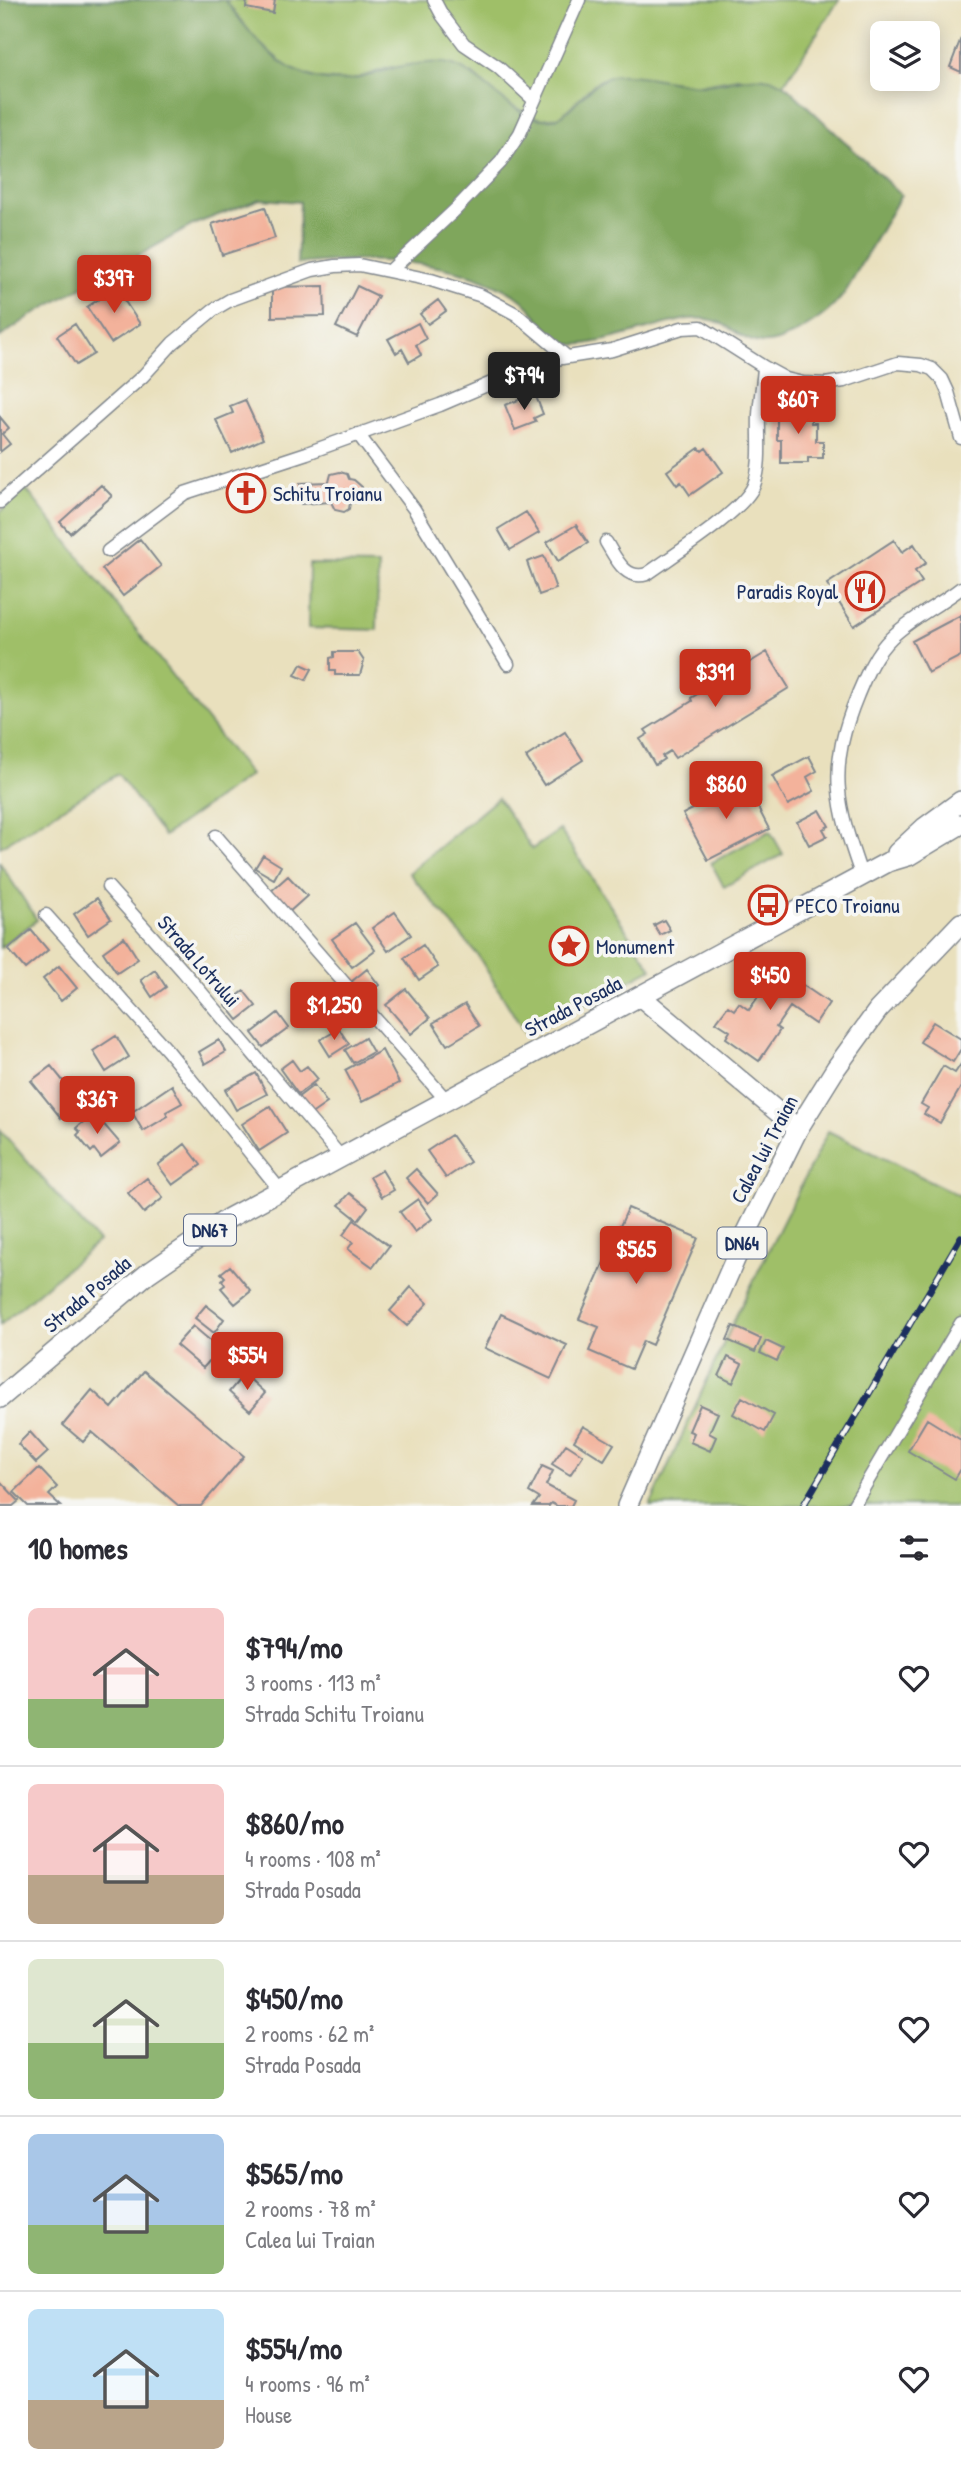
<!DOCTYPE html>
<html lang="en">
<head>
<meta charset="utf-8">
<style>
	:root { --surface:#fff; --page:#f2f2f3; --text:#2b2b33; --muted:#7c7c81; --line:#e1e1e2; --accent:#c8321e }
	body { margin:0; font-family:"Patrick Hand",sans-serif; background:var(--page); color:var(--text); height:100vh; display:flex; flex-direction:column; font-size:26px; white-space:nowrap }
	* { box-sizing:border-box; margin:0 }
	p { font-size:23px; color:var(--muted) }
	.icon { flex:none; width:38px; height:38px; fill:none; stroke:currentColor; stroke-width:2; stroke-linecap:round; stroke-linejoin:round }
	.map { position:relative; height:1506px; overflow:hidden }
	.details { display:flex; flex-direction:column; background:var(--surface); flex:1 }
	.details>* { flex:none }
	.buttons { position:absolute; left:870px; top:21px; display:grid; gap:14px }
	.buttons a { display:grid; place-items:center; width:70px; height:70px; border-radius:10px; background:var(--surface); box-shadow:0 4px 18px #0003; font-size:35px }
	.price { position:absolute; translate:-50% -60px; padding:0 16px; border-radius:7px; background:var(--accent); color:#fff; font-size:23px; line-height:46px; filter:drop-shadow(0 2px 4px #0008) }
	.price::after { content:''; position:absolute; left:50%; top:42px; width:21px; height:16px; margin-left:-10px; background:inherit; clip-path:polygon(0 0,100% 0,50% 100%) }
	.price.active { background:#222; color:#fff }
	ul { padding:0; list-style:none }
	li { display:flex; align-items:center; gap:21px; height:175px; padding:0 28px }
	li+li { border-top:2px solid var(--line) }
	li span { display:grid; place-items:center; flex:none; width:196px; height:140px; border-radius:10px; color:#555 }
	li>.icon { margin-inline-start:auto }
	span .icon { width:84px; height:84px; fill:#fffc; stroke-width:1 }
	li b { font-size:30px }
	h2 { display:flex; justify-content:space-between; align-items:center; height:84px; padding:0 28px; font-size:30px }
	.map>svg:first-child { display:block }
	.green { fill:#9fbf68; stroke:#5d7763; stroke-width:2 }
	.forest { fill:#7fa65c; stroke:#4d6a5d; stroke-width:2 }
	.building { fill:#f3b29b }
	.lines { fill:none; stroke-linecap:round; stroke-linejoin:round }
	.minor-casing { stroke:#82888e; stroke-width:15 }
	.primary-casing { stroke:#82888e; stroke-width:22 }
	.minor { stroke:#fff; stroke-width:12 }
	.primary { stroke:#fff; stroke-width:19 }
	.rail-casing { stroke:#1b2f5e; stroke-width:7 }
	.rail { stroke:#f6f6f2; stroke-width:4.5; stroke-dasharray:13; stroke-linecap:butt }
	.labels { text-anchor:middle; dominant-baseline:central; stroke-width:7; stroke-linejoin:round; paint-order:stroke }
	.shield { fill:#f6f6f2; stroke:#5d6b8a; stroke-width:2 }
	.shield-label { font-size:19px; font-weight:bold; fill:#1b2f5e }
	.poi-label { font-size:21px; fill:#1b2f5e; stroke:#f6f6f2; text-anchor:start }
	.street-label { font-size:21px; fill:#1b2f5e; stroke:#f6f6f2 }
</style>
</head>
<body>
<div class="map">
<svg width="961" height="1506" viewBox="0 0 961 1506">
	<rect width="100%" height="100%" fill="#f6f6f2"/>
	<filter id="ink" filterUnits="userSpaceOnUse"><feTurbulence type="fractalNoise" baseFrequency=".0143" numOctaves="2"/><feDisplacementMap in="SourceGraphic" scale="14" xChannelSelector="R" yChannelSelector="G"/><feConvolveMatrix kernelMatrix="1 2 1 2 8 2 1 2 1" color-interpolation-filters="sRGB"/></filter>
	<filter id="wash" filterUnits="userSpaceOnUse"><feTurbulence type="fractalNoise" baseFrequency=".00686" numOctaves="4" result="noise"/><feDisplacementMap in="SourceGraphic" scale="28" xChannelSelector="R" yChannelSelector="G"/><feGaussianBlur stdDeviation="1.57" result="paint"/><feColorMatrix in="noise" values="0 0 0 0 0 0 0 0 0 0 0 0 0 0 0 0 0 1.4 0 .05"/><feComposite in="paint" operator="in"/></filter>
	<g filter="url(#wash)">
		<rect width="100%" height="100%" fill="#e9e0bd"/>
		<path class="green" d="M225 0H839L784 84 772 79 737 78 698 85 635 76H609L595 83 560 117 540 119 505 103 472 74 391 67 349 81 319 79 290 69 257 41Z
			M26 489 250 775 164 836 118 774 0 847V512Z
			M309 564 378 565 377 630 308 628Z
			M498 798 532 849 560 830 652 969 526 1035 477 954 409 873C438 847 468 824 498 798Z
			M770 831 783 854 724 887 711 863Z
			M0 863 37 920 0 948Z
			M0 1130 98 1242 0 1325Z
			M828 1131 961 1196V1506H650L736 1316Z"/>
		<path class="forest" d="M0 0H225C257 42 288 86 347 80 368 79 388 67 409 65 424 63 442 60 456 66 487 78 519 128 557 118 568 115 588 85 606 78 629 68 675 85 701 85 732 85 753 69 784 84L901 195C888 218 875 241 861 264 855 276 848 290 839 300 827 315 809 326 792 335 783 339 773 344 762 343 733 341 730 314 688 319 661 323 590 349 569 344 550 339 535 309 519 298 460 258 366 256 297 264L300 202 260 199 195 224 32 315 0 337Z"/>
		<g id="blocks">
			<path class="building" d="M247 0H275L273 13 246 8Z
				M961 38V72L950 67Z
				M265 207 275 238 222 255 212 224Z
				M324 286 325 316 272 317V287Z
				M357 286 378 296 357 337 336 327Z
				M116 288 140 324 111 343 87 307Z
				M438 300 446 311 428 324 420 314Z
				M418 323 426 339 416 345 421 355 409 362 402 349 396 353 388 339Z
				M75 324 94 354 76 365 57 336Z
				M535 394 543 414 534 418 536 422 515 430 505 405Z
				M245 400 263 439 232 453 216 420 233 413 230 406Z
				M777 408H811V423H816V441H823V458H808V463H781V440H777Z
				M0 417 9 428 2 434 10 444 0 452Z
				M699 448 702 451 706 448 723 472 690 495 681 482 677 485 667 471Z
				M340 472 347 474 349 479 354 480 362 487V493L356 502 350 503 349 509 344 512 335 510 331 502 301 504 300 483 329 482 331 474Z
				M101 485 112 496 70 533 60 522Z
				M526 512 539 533 510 550 498 529Z
				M576 525 588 543 558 561 547 542Z
				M140 539 161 566 123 596 102 569Z
				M894 540 902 552 914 544 926 563 915 571 922 582 854 626 827 584Z
				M544 556 556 589 539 595 527 562Z
				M961 615V656L928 673 912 641Z
				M334 652H358L364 661 360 675H335V671H330V658L334 657Z
				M767 652 789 688 675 758 670 751 662 756 664 759 655 765 640 739 648 734 645 730 692 701 691 698Z
				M301 664 312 669 306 680 295 675Z
				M565 732 583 760 544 785 526 757Z
				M809 756 817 771 807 777 814 791 788 805 772 776Z
				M733 769 736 776 703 794 699 787Z
				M745 782 769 829 708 860 683 814Z
				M820 810 829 826 823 829 827 836 809 845 797 822Z
				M263 855 281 866 274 879 255 868Z
				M288 876 307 896 289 912 270 892Z
				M97 898 111 919 88 935 74 914Z
				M395 912 411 935 388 951 372 928Z
				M664 920 670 930 660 935 654 925Z
				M355 923 375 950 352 967 332 939Z
				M31 930 48 950 25 969 8 949Z
				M124 937 138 959 117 973 103 952Z
				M423 945 438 967 419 980 404 958Z
				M772 964 829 1003 815 1024 790 1007 776 1027 780 1030 759 1061 726 1038 730 1031 716 1022 728 1006 734 1010 739 1003 749 1010 765 986 759 982Z
				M59 966 77 988 61 1001 43 979Z
				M367 969 379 985 364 997 351 982Z
				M155 970 166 987 152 997 141 980Z
				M406 989 430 1018 411 1034 386 1005Z
				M244 991 256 1006 238 1020 226 1005Z
				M465 1004 479 1026 447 1045 433 1023Z
				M278 1013 289 1028 263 1047 252 1033Z
				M933 1022 961 1039V1049L953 1062 920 1042Z
				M339 1029 349 1044 330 1056 320 1040Z
				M116 1036 129 1057 106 1072 93 1051Z
				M365 1038 373 1052 353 1063 345 1050Z
				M219 1040 226 1052 205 1064 199 1052Z
				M382 1050 399 1083 362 1102 345 1070Z
				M292 1060 300 1071 307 1066 318 1079 298 1094 280 1069Z
				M961 1064V1087L940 1123 924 1114 928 1108 921 1104 943 1066 955 1073Z
				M51 1066 81 1103 61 1118 31 1081Z
				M256 1073 267 1094 236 1110 225 1090Z
				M172 1085 182 1103 166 1112 168 1116 143 1131 132 1112Z
				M314 1085 327 1103 310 1115 297 1098Z
				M270 1106 287 1133 259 1151 242 1124Z
				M94 1113 120 1143 101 1158 94 1149 91 1152 77 1135 80 1132 76 1128Z
				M451 1135 470 1162 446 1178 427 1151Z
				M185 1144 201 1165 173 1185 158 1165Z
				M416 1169 438 1194 428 1203 406 1178Z
				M382 1170 394 1190 382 1197 370 1177Z
				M147 1178 163 1198 144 1213 128 1193Z
				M350 1193 368 1207 358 1220 339 1205Z
				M418 1199 432 1219 415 1232 400 1212Z
				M628 1208 698 1238 652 1345 643 1341 631 1369 589 1351 599 1327 579 1319Z
				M354 1220 389 1246 373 1267 348 1249 353 1242 343 1235Z
				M230 1266 251 1291 235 1304 221 1288 225 1285 222 1280 225 1277 221 1273Z
				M411 1287 428 1303 407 1326 390 1311Z
				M206 1305 224 1319 214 1333 195 1318Z
				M501 1314 567 1345 551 1379 485 1348Z
				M193 1326 220 1349 203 1368 176 1345Z
				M733 1326 761 1339 755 1352 727 1340Z
				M766 1341 783 1349 777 1361 760 1353Z
				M728 1357 742 1364 733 1383 719 1376Z
				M144 1371 244 1456 201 1506H179L92 1432 83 1442 63 1425 92 1390 112 1408Z
				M244 1374 265 1393 250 1411 229 1392Z
				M742 1397 774 1415 765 1432 733 1414Z
				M700 1405 718 1413 709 1433 716 1437 710 1451 690 1442 694 1433 689 1431Z
				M927 1419 961 1440V1469L955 1479 908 1451Z
				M583 1426 614 1444 604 1460 574 1441Z
				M30 1432 48 1452 36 1463 18 1444Z
				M566 1444 583 1455 570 1475 552 1464Z
				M542 1466 553 1471 546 1485 574 1500 571 1506H557L551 1503 549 1506H533L539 1498 529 1492Z
				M39 1468 57 1487 49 1495 61 1506H28L14 1492Z
				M0 1481 19 1501 13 1506H0Z"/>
		</g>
	</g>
	<g filter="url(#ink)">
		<use href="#blocks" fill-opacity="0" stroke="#82888e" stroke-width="2"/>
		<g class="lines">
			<defs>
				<path id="minor" d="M434 0 442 15 464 44 498 67 534 100
					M390 271 455 210 501 162 520 133 579 0
					M358 434 414 509 508 664
					M0 502 143 376 173 343 213 310 230 300 312 270 335 266 359 265 431 280 482 296 516 314 566 356
					M606 542C616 558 625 581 647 574 672 556 744 511 754 485 762 463 758 438 759 415 760 399 763 383 764 367
					M108 551 185 493 307 453 440 405 543 361 612 350 682 328 701 327 764 367 786 379 803 383 825 384 844 381 898 363 921 365 932 369 942 379 948 392 961 438
					M216 836 447 1101
					M862 877C836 803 827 769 858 694 866 675 875 653 891 638 911 618 938 606 961 588
					M108 887 183 971 341 1157
					M46 915 168 1051 280 1190
					M853 1506 961 1323"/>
				<path id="primary" d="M897 853 924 828 961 801
					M640 996 798 1129
					M0 1398 147 1274 227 1219 888 862 908 856 961 824
					M627 1506 747 1232 798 1129 836 1068 878 1010 961 923"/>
			</defs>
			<use href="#minor" class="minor-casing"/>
			<use href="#primary" class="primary-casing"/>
			<use href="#minor" class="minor"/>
			<use href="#primary" class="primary"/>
			<defs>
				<path id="rail" d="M803 1506 961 1237"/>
			</defs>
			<use href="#rail" class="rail-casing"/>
			<use href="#rail" class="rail"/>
		</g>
	</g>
	<defs>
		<symbol id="church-ring" viewBox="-11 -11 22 22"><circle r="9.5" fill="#f6f6f2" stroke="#c8321e" stroke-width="1.5"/><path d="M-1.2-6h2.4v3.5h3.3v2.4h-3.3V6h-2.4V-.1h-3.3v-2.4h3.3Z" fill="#c8321e"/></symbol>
		<symbol id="restaurant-ring" viewBox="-11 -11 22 22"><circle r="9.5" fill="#f6f6f2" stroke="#c8321e" stroke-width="1.5"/><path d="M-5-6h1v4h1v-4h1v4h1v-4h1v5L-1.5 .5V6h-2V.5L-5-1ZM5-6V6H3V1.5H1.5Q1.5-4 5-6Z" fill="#c8321e"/></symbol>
		<symbol id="bus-ring" viewBox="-11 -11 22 22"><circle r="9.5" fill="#f6f6f2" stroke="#c8321e" stroke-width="1.5"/><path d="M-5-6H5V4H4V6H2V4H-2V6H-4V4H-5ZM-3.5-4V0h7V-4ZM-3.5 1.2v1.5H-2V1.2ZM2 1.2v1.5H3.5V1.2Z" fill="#c8321e"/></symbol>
		<symbol id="sight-ring" viewBox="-11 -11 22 22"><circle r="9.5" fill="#f6f6f2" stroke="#c8321e" stroke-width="1.5"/><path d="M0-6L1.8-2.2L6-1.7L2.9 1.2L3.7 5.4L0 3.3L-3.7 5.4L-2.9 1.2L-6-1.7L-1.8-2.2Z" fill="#c8321e"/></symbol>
	</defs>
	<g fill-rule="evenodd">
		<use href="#church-ring" x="224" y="471" width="44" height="44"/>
		<use href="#restaurant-ring" x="843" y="569" width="44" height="44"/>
		<use href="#bus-ring" x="746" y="883" width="44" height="44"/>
		<use href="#sight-ring" x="547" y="924" width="44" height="44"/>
	</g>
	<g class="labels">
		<g class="shield">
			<rect x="184" y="1214.5" width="52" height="31" rx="5"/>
			<rect x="717.5" y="1227.5" width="49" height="31" rx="5"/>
		</g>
		<g class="shield-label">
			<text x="210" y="1230">DN67</text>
			<text x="742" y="1243">DN64</text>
		</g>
		<g class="poi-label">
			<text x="273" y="493">Schitu Troianu</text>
			<text x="838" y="591" text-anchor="end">Paradis Royal</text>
			<text x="795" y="905">PECO Troianu</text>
			<text x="596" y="946">Monument</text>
		</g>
		<g class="street-label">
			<text transform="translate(199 961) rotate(49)">Strada Lotrului</text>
			<text transform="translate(573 1006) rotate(-28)">Strada Posada</text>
			<text transform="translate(764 1149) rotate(-62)">Calea lui Traian</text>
			<text transform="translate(87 1294) rotate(-40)">Strada Posada</text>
		</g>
	</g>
</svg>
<div class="buttons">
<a><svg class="icon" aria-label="layers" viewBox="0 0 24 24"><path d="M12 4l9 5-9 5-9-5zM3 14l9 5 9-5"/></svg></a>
</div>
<b class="price" style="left:114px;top:315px">$397</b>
<b class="price active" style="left:524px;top:412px">$794</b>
<b class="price" style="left:798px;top:436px">$607</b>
<b class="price" style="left:715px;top:709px">$391</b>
<b class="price" style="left:726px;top:821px">$860</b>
<b class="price" style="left:770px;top:1012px">$450</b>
<b class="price" style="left:334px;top:1042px">$1,250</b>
<b class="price" style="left:97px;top:1136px">$367</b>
<b class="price" style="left:636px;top:1286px">$565</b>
<b class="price" style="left:247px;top:1392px">$554</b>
</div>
<section class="details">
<h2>10 homes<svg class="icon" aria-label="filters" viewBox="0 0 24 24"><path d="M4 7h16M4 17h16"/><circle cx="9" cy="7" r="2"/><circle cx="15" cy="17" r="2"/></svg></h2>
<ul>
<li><span style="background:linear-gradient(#f6c9c9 65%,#8fb573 0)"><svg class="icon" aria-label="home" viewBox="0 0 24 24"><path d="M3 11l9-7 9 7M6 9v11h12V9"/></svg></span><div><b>$794/mo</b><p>3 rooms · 113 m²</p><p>Strada Schitu Troianu</p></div><svg class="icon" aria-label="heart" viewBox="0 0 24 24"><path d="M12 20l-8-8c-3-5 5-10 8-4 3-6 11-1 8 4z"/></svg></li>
<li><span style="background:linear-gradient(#f6c9c9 65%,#b9a48a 0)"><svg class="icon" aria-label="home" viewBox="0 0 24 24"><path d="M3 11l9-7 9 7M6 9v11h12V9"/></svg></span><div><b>$860/mo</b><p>4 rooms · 108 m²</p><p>Strada Posada</p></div><svg class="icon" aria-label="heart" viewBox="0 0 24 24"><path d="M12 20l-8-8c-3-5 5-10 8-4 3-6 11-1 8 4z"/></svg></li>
<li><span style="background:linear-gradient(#dfe7d0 60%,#8fb573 0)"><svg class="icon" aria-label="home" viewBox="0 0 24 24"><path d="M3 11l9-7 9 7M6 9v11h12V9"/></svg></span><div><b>$450/mo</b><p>2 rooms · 62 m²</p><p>Strada Posada</p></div><svg class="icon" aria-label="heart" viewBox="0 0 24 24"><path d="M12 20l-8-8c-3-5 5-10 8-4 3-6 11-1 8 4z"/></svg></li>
<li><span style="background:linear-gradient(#a9c7e8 65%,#8fb573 0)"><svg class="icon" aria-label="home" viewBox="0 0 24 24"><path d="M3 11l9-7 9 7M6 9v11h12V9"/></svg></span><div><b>$565/mo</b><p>2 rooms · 78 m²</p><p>Calea lui Traian</p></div><svg class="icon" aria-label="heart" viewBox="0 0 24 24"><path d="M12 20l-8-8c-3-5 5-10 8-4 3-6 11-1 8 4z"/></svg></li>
<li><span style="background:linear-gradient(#bfe0f5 65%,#b9a48a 0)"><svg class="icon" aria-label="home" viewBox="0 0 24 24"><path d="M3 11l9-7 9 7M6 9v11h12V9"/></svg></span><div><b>$554/mo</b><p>4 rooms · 96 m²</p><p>House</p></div><svg class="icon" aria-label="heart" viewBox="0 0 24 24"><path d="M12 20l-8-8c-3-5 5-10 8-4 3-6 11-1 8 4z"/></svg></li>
</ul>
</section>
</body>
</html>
